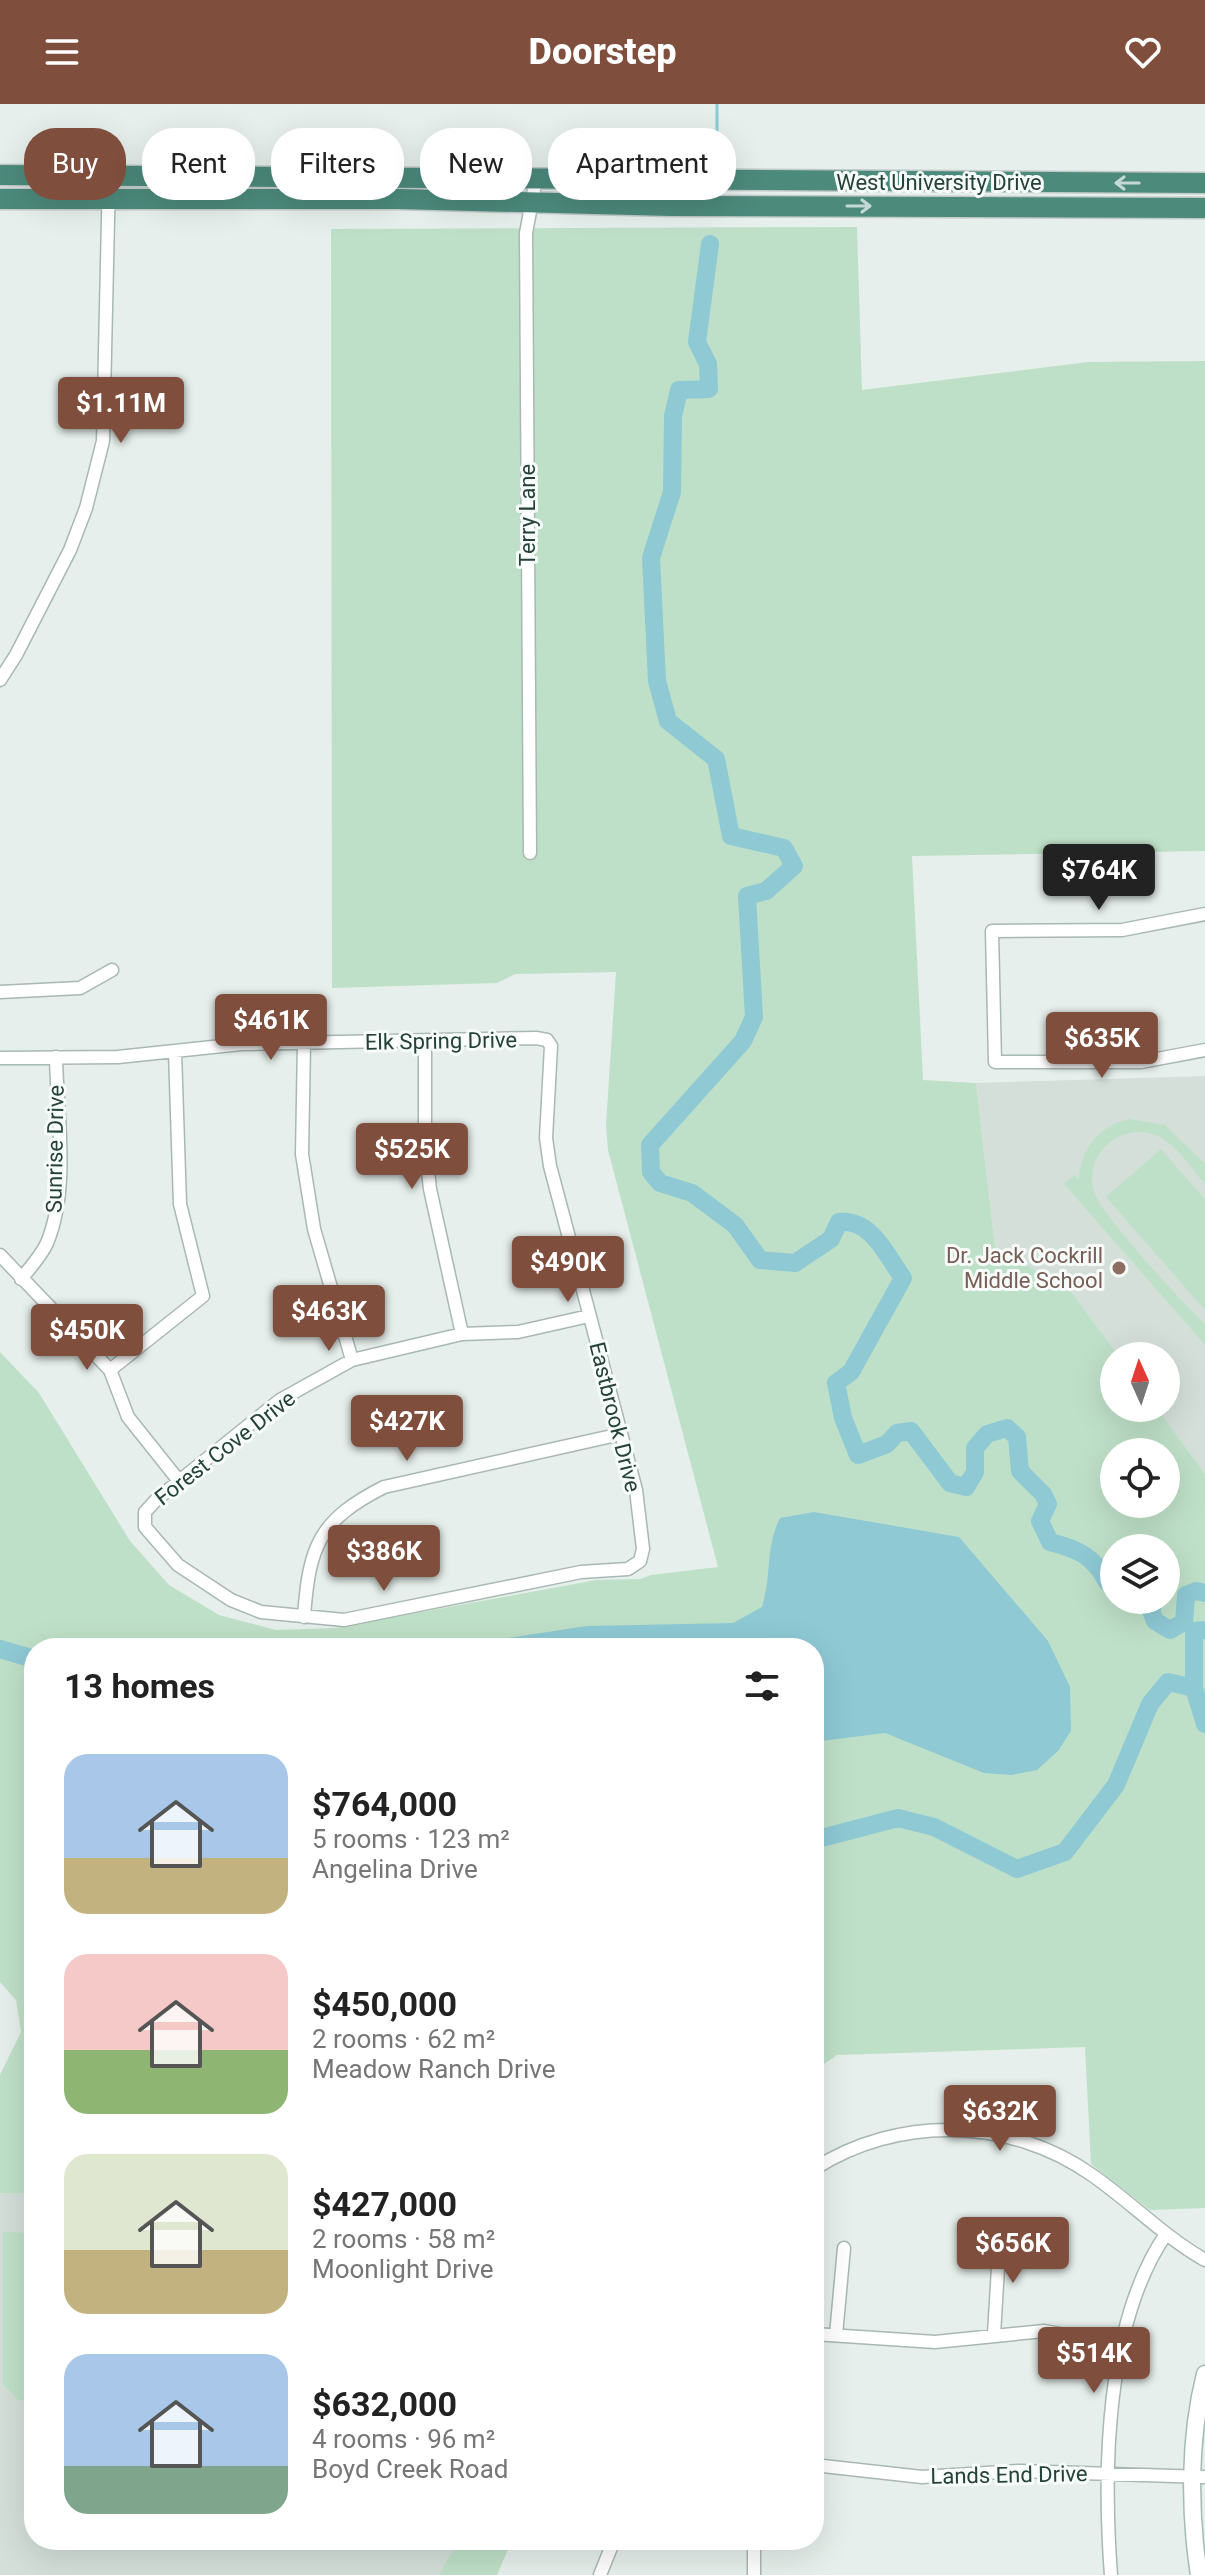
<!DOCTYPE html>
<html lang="en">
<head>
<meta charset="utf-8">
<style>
	:root { --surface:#fff; --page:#f2f2f2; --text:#222; --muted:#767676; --accent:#804e3d }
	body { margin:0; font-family:Roboto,sans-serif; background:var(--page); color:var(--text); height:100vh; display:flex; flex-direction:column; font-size:30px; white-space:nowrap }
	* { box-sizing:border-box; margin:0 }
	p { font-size:26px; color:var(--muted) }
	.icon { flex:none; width:44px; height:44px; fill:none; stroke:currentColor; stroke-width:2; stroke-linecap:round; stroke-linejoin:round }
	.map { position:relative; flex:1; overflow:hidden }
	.details { position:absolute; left:24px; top:1534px; width:800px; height:912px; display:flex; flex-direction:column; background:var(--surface); border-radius:32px; box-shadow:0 8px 32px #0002 }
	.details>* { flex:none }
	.banner { position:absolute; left:24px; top:24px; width:800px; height:72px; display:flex; gap:16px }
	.needle { width:52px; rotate:357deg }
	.buttons { position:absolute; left:1100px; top:1238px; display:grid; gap:16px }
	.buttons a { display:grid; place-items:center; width:80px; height:80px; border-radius:50%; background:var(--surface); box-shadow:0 8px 32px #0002; font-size:40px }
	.price { position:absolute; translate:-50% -68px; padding:0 18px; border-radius:8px; background:var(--accent); color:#fff; font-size:26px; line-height:52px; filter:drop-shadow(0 2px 4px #0008) }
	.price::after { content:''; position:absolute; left:50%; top:48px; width:24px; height:18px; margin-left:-12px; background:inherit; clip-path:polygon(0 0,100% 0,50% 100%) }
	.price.selected { background:#222; color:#fff }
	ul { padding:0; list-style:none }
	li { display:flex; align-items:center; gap:24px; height:200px; padding:0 40px }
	li span { display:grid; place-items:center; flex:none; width:224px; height:160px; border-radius:24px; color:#555 }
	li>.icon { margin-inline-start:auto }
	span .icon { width:96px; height:96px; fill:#fffc; stroke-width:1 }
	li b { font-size:34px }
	h2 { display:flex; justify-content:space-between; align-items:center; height:96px; padding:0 40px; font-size:34px }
	.tag { padding:0 28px; border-radius:32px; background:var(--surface); box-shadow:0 8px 32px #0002; font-size:28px; line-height:72px }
	.tag.selected { background:var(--accent); color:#fff }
	header { display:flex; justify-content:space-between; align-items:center; height:104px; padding:0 40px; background:var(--accent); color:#fff; font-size:36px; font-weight:800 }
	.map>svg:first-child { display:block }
	.built { fill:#d4dfda }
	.green { fill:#bfe0c8; fill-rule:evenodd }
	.water { fill:#8ec9d4 }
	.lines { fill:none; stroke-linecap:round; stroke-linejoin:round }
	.stream { stroke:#8ec9d4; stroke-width:3 }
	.river { stroke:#8ec9d4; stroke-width:18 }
	.minor-casing { stroke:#a8b8b2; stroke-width:15 }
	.secondary-casing { stroke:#a4bbb3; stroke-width:19 }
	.trunk-casing { stroke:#c2cac8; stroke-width:23 }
	.minor { stroke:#fff; stroke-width:12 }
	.secondary { stroke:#fff; stroke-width:16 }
	.trunk { stroke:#4c8a7c; stroke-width:20 }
	.oneway { stroke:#c4d9d4 }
	.education-dot { fill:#8d6e63; stroke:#f7fbf9; stroke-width:3 }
	.labels { text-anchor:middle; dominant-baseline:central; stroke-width:6; stroke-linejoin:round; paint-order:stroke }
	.street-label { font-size:22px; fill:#24423a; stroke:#f7fbf9 }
	.education-label { font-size:22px; fill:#785e54; stroke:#f7fbf9; text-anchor:end }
</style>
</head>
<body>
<header><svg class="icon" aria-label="menu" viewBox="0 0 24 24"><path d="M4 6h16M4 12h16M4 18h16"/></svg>Doorstep<svg class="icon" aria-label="heart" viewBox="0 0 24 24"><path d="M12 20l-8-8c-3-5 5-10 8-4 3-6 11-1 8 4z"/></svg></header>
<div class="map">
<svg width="1205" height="2471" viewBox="0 0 1205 2471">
	<rect width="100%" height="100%" fill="#e6efeb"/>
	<path class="built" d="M1205 972V1370L1157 1304H1166V1252H1119L1070 1186 995 1143 976 979Z
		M0 2089H34V2436H458L439 2471H0Z"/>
	<path class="green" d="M857 123 862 286 1088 258 1205 257V747L912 752 923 976 976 979 995 1143 1070 1186 1119 1252H1114V1304H1157L1205 1370V2104L1150 2106 1091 2060 1085 1943 837 1951 814 1967V1544H34V2089H0V1971L21 1928 16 1896 0 1878V1248L39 1289 130 1437 169 1481 219 1511 276 1526 335 1524 596 1476 640 1475 651 1471 718 1463 608 1046 606 1021 616 868 515 870 497 879 332 884 331 125ZM1114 1348H1166V1400H1114ZM1114 1444H1166V1496H1114Z
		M1129 1015 1165 1021 1205 1060V1080C1191 1064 1177 1041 1158 1032 1121 1016 1081 1051 1095 1090 1104 1114 1183 1199 1205 1220V1241L1064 1080 1074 1071 1079 1076C1080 1045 1099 1022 1129 1015Z
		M1161 1045 1205 1095V1206L1106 1093Z
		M3 2128 34 2129V2297L18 2296 3 2280Z
		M458 2436H512L497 2471H439Z"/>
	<path class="water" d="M814 1408 959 1433 1048 1537 1070 1583 1071 1627 1058 1647 1037 1666 1011 1671 984 1669 885 1629 814 1638V1544H442L587 1522 733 1519 762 1503C772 1471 765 1444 780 1414Z"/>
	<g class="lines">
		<path class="stream" d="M717 45V0"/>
		<path class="river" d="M710 140 697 238 708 260 709 285 679 286 673 312 672 388 651 454 657 577 668 617 716 655 731 732 784 744 794 762 766 787 747 792 754 913 743 937 650 1041 651 1068 660 1079 692 1089 735 1121 760 1156 795 1159 831 1135 839 1118C872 1115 886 1151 903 1174L851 1268 836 1279 843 1314 858 1351 887 1340 897 1329 911 1327 950 1379 966 1383 975 1368V1344L987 1330 1007 1324 1017 1333 1020 1367 1043 1390 1048 1400 1040 1417 1050 1438C1077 1445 1093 1451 1107 1478L1114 1475
			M1155 1496 1151 1507 1155 1517 1170 1526 1184 1518 1186 1491 1196 1487 1205 1489
			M0 1545 34 1555
			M1194 1584V1527L1205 1526
			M814 1736 898 1714 934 1723 1017 1765 1065 1748 1116 1681 1150 1600 1168 1578 1194 1584 1205 1620"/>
		<defs>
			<path id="minor" d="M0 576 16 551 70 446 86 404 103 337 109 71
				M530 749 526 129 536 75
				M1205 810 1122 826 992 827 995 958H1141L1205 946
				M0 888 80 884 112 866
				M425 938V1040L430 1085 462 1230
				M304 939 302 1050 314 1125 352 1256
				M0 954 118 953 241 940 536 934 547 936 551 942 546 1034 550 1062 636 1386 643 1445 640 1457 628 1465 581 1468 344 1516 261 1508 231 1496 178 1461 145 1423V1408L157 1395 280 1296 352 1256 462 1230 518 1228 589 1212
				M0 1151 110 1266 128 1313 179 1377
				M21 1175C30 1164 41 1152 47 1139 70 1083 57 1012 56 953
				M110 1266 203 1192 180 1100 175 948
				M304 1513C309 1442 319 1416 384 1383L621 1330
				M814 2065C898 2011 1010 2013 1092 2071 1131 2098 1163 2132 1205 2156
				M814 2230 935 2238 1044 2227 1124 2242
				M994 2230 1000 2131
				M836 2231 844 2144
				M814 2361 922 2373 1019 2367 1205 2373
				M754 2436V2471
				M600 2471 614 2436
				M1111 2471C1103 2367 1105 2219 1166 2130"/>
			<path id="secondary" d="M1199 2471C1189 2407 1189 2333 1205 2270"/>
			<path id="trunk" d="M0 71 1205 79
				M0 95H398L670 102 1205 104"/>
		</defs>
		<use href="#minor" class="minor-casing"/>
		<use href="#secondary" class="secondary-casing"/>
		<use href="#trunk" class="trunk-casing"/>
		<use href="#minor" class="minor"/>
		<use href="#secondary" class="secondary"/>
		<use href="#trunk" class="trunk"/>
	</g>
	<defs><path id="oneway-shaft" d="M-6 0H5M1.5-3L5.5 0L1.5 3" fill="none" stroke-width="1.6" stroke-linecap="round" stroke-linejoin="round" transform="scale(2)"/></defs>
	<g class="oneway">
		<use href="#oneway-shaft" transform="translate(1127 79) rotate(-180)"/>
		<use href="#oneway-shaft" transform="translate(859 102)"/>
	</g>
	<circle class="education-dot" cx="1119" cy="1164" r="8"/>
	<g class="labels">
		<g class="street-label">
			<text x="939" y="78">West University Drive</text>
			<text transform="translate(527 411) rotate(-90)">Terry Lane</text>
			<text transform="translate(441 937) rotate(-1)">Elk Spring Drive</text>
			<text transform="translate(55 1045) rotate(-89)">Sunrise Drive</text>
			<text transform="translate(615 1313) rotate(76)">Eastbrook Drive</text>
			<text transform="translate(225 1344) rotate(-38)">Forest Cove Drive</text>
			<text transform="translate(1009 2371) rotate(-1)">Lands End Drive</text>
		</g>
		<g class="education-label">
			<text x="1103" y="1151">Dr. Jack Cockrill<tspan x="1103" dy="25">Middle School</tspan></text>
		</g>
	</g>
</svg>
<div class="buttons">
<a><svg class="needle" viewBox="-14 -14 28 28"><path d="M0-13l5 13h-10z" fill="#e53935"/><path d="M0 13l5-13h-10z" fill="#767676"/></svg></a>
<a><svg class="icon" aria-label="locate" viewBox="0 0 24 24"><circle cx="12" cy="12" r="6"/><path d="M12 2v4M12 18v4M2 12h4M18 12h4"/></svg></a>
<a><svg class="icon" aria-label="layers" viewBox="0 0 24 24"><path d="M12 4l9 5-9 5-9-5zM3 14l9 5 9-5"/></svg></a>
</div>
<b class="price" style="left:121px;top:341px">$1.11M</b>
<b class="price selected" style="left:1099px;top:808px">$764K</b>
<b class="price" style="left:271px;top:958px">$461K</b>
<b class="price" style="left:1102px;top:976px">$635K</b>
<b class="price" style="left:412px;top:1087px">$525K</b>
<b class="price" style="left:568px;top:1200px">$490K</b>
<b class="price" style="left:329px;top:1249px">$463K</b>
<b class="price" style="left:87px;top:1268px">$450K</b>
<b class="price" style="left:407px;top:1359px">$427K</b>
<b class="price" style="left:384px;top:1489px">$386K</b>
<b class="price" style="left:1000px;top:2049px">$632K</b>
<b class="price" style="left:1013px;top:2181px">$656K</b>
<b class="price" style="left:1094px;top:2291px">$514K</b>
<div class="banner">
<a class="tag selected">Buy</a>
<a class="tag">Rent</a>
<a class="tag">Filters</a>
<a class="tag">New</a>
<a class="tag">Apartment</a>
</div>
<section class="details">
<h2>13 homes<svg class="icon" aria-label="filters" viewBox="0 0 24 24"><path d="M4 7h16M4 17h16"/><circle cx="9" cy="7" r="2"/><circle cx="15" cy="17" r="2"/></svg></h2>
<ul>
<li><span style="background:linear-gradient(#a9c7e8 65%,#c2b280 0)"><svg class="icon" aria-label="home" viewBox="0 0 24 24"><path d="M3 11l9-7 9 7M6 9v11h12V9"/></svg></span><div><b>$764,000</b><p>5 rooms · 123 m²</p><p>Angelina Drive</p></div></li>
<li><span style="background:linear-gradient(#f6c9c9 60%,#8fb573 0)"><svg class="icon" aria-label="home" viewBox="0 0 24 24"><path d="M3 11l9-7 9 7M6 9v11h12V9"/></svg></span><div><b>$450,000</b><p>2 rooms · 62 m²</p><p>Meadow Ranch Drive</p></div></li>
<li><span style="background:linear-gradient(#dfe7d0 60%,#c2b280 0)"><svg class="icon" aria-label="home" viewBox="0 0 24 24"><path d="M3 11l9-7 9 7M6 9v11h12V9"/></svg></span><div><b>$427,000</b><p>2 rooms · 58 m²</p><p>Moonlight Drive</p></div></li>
<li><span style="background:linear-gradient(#a9c7e8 70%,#7fa58c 0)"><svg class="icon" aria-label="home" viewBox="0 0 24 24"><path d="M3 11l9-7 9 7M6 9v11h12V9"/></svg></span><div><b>$632,000</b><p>4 rooms · 96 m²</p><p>Boyd Creek Road</p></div></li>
</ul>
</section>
</div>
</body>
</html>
